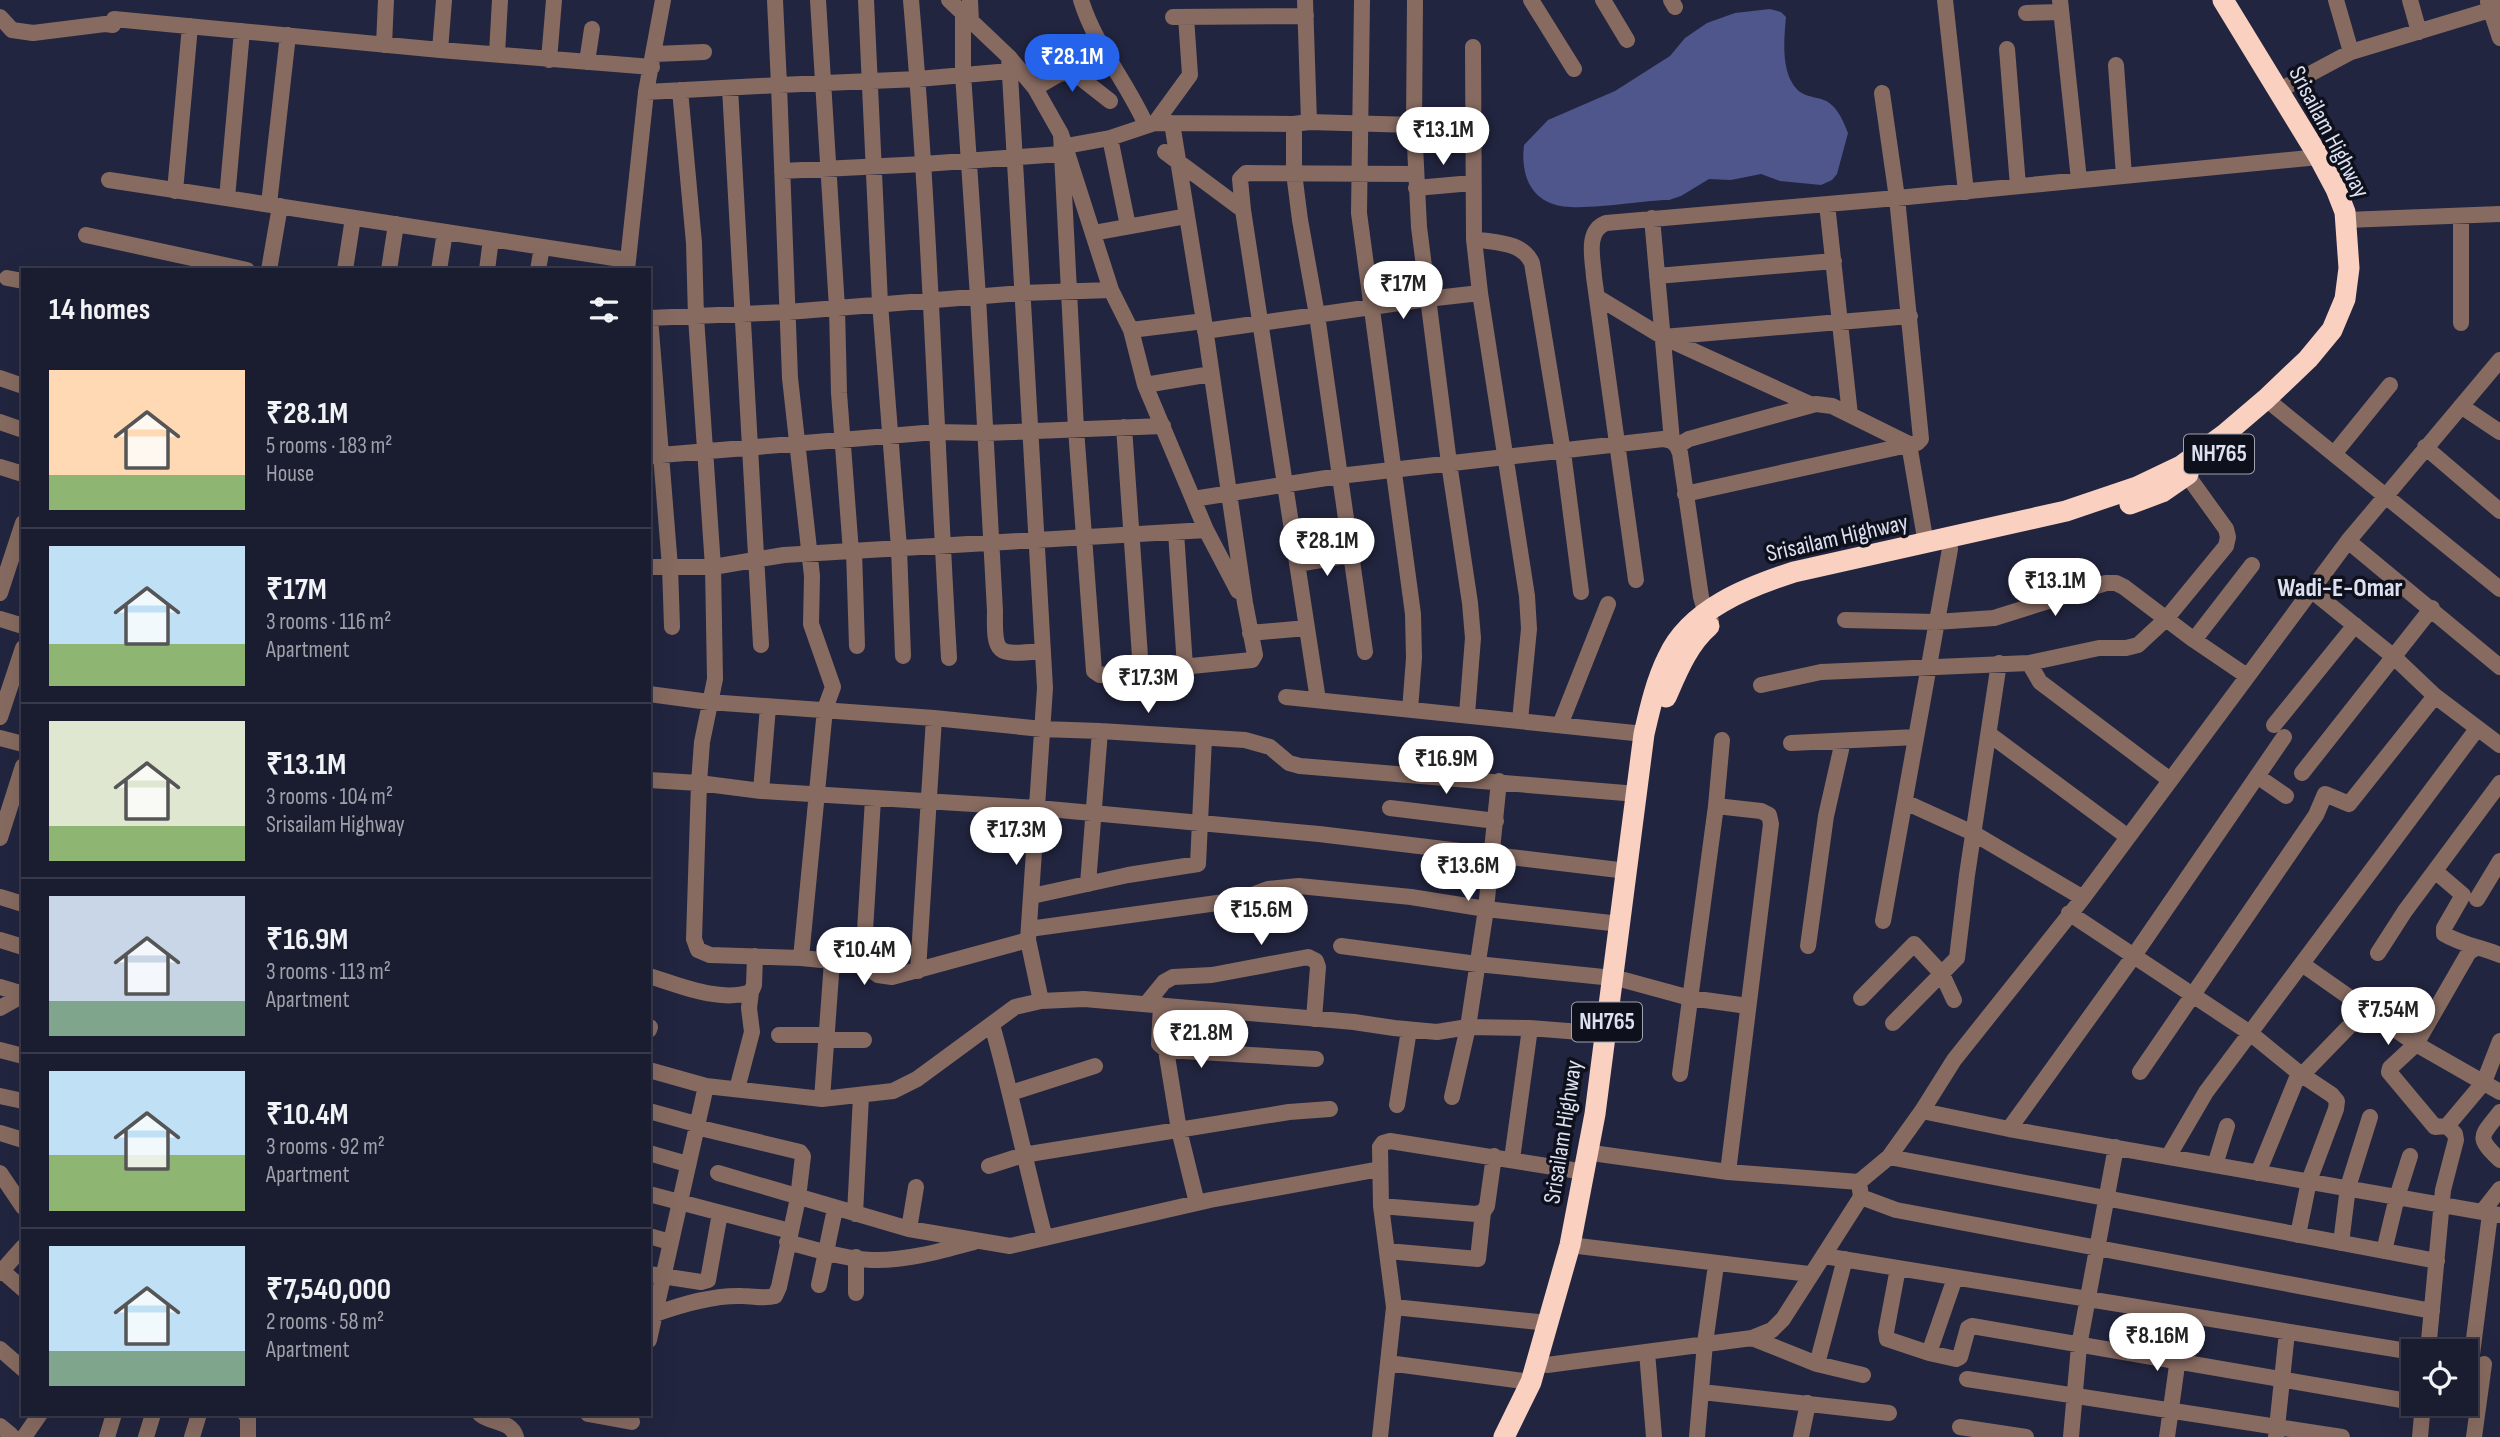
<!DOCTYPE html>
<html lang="en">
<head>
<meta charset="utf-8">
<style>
	:root { --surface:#1a1c2f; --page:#27293b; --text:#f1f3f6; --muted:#9fa1aa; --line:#383a4b; --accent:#2563eb }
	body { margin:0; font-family:"Sofia Sans Condensed",sans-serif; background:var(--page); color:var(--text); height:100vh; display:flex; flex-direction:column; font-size:26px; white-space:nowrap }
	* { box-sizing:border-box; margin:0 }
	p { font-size:23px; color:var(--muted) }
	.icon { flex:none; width:38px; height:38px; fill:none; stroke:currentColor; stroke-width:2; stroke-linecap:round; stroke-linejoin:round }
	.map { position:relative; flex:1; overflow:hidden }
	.side { position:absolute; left:21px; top:268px; width:630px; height:1148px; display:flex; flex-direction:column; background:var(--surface); border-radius:0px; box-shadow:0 7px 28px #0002,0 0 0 2px var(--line) }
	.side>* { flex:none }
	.tools { position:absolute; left:2401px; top:1339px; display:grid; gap:14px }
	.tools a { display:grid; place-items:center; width:77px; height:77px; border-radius:0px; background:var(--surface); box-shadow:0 7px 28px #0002,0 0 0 2px var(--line); font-size:35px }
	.price { position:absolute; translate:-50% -60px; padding:0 16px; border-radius:24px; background:#fff; color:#222; font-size:23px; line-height:46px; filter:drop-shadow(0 2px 4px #0008) }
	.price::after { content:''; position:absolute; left:50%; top:42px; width:21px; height:16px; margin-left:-10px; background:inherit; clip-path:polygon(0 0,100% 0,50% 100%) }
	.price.on { background:var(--accent); color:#fff }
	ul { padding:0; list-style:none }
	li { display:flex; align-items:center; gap:21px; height:175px; padding:0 28px }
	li+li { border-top:2px solid var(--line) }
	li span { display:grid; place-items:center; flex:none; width:196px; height:140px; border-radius:0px; color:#555 }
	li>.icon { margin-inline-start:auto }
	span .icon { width:84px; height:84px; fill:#fffc; stroke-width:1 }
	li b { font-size:30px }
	h2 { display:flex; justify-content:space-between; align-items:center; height:84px; padding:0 28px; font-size:30px }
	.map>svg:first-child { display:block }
	.water { fill:#4f568c }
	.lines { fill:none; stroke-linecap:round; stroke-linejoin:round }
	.minor { stroke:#876b61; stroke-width:16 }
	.highway { stroke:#fad0c1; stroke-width:21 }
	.labels { text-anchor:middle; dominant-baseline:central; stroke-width:7; stroke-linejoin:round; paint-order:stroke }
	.shield { fill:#0e101b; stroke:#9ea2b1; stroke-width:2 }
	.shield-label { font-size:23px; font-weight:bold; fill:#dce0f1 }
	.street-label { font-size:24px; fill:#dce0f1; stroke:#0e101b }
	.neighbourhood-label { font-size:26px; font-weight:bold; fill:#dce0f1; stroke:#0e101b }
</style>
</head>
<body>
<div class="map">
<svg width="2500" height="1437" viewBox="0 0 2500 1437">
	<rect width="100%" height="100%" fill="#22253f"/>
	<path class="water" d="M1770 9 1781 12 1786 17C1784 39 1780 76 1800 92 1806 96 1814 97 1821 99 1836 103 1843 120 1848 133L1837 174 1832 180 1821 185 1780 181 1761 174 1731 180 1709 179 1681 196 1669 200C1641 200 1576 213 1553 204 1527 195 1521 169 1524 145L1548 120 1615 91 1670 56 1685 38 1707 23 1735 13Z"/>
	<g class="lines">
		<path class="minor" d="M775 0 779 85 918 79 1010 71
			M818 0 837 308 839 393 851 552
			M866 0 880 303 899 548 903 656
			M911 0C930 219 936 439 949 658
			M949 0 1009 57 1035 88 1061 134 1111 290 1131 330 1145 385 1193 499 1339 476 1663 439 1672 441 1677 446 1680 453 1701 597 1706 614 1711 621
			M970 0 971 22
			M1081 0C1095 46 1127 82 1146 125
			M1305 0 1309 122
			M1362 0 1359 213 1413 614 1414 658 1410 710
			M1415 0 1414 125 1419 227 1449 463 1470 603 1473 638 1467 714
			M1531 0 1574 69
			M1603 0 1627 40
			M1671 0 1675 7
			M1945 0 1966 192
			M2060 0 2079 180
			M2336 0 2351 52
			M2410 0 2419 32
			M2488 2 2500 38
			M2026 13 2061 12
			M963 14V74L978 297 995 611C994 656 997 655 1041 651
			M0 17 12 30 33 33 105 24 113 25
			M1173 17 1306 16
			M114 19 440 50 652 67
			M384 45 386 0
			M1473 47 1474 239 1480 293 1527 596 1529 629 1520 720
			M2007 49 2018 186
			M440 50 444 0
			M497 54 500 0
			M654 54 704 52
			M1009 57 1045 688 1028 940 1041 1001
			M549 60 554 0
			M587 62 592 29
			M2116 65 2124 176
			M730 88 761 645
			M1035 88 1059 74 1073 72 1110 101
			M2278 91 2351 52 2500 7
			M646 92 779 85 790 378 812 576 811 624 833 687 825 709 801 958
			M1155 123 1190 75 1186 17
			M1294 124V173L1300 220 1317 315 1365 652
			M1061 134 1076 429 1094 671 1100 675 1252 660 1255 655 1245 603 1204 321 1172 123
			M1110 138 1128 226
			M1066 146 1110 138 1155 123 1294 124 1309 122 1414 125
			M1165 152 1243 210 1318 700
			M782 171 924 164 1061 154
			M109 180 627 260
			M1416 188 1472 183
			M175 191 190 26
			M227 198 242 31
			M269 204 288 35
			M1827 204 1850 415
			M1243 210 1240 179 1246 173 1415 174
			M2461 216V323
			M1652 218 1672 441
			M2346 220 2500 214
			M1093 233 1187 216
			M86 235 247 270
			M1474 239C1495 243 1522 241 1532 263L1563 452 1581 592
			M269 270 280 206
			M345 270 353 218
			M389 270 396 224
			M439 270 445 232
			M487 270 491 239
			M538 270 542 247
			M627 270 646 92 663 0
			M1657 276 1834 261
			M7 278 23 281
			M1597 297 1663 337 1812 405
			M649 318 788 312 1022 293 1111 290
			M650 318 670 567H713L696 317 694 243 680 90
			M1131 330 1204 321
			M1205 331 1427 299 1480 293
			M1663 337 1910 316
			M0 378 23 386
			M1145 385 1211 374
			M2266 399 2500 589
			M2461 406 2500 432
			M0 422 23 430
			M1124 427 1141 671
			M1677 446 1689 439 1816 404 1832 406 1909 444 1926 544
			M2425 447 2500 511
			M2334 454 2390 385
			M649 456 936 432 986 433 1163 426
			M0 467 23 474
			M1685 494 1917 443 1921 439 1897 198 1882 93
			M1193 499 1206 530 1238 591
			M1176 532 1185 667
			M2348 541 2500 667
			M854 551 857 646
			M1297 564 1351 555
			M649 567H670L672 627
			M1636 580 1594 277C1593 259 1585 231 1606 223L1897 198 2319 157
			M2311 590 2394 657 2435 696 2500 745
			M0 593 23 523
			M0 619 23 626
			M1845 620 1936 622 1994 618 2106 583H2116L2124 587 2194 640 2247 676
			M1250 633 1307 628
			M2194 640 2252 565
			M2029 663 2040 682 2170 780
			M1761 685 1821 672 2029 663 2099 648H2126L2138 645 2166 619 2226 546 2228 537 2226 529 2187 475
			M649 694 709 702 934 718 1042 729 1100 731 1245 740 1270 747 1289 763 1300 766 1637 794
			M1286 697 1644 734
			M768 707 761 791 1038 808 1319 834 1627 871
			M0 717 23 648
			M1560 725 1608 604
			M2274 725 2355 625
			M1989 734 2128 837
			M0 738 23 744
			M1791 743 1916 737
			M2302 773 2432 608
			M2257 776 2286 796
			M649 780 699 783 761 791
			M1905 802 1973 833 2083 898
			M1716 806 1761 811 1769 815 1771 824 1728 1172
			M1390 808 1496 821
			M0 838 23 766
			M2435 871 2463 895 2444 928V934C2462 945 2481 947 2500 955
			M1088 884 1100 731
			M1032 896 1128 875 1198 864 1204 738
			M0 897 23 904
			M2477 899 2500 861
			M2069 913 2250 1033 2299 1073 2332 1095 2337 1101 2336 1109 2309 1181 2298 1235
			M1883 921 1950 549
			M1029 929 1239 900 1268 889 1299 886 1411 897 1486 909 1620 924
			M0 940 23 947
			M1028 940 892 977 878 975 863 964 801 958 710 955 698 950 694 939 699 783 702 742 715 679 713 567 784 555 1206 530
			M1341 946 1477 964 1613 978
			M1808 946 1826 816 1843 741
			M2378 953 2405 911 2500 783
			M863 964 873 799
			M2302 964 2416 1044 2500 1092
			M918 971 934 718
			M649 976C679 985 719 1003 751 992L754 985 755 956
			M1624 980 1690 998 1748 1006
			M0 987 23 994
			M1861 998 1914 944 1942 974 1954 1000
			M1146 1004 1164 982 1173 977 1212 975 1308 957 1316 961 1318 967 1314 1019
			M1161 1005 1159 1044 1166 1050 1316 1059
			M0 1008 23 995
			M1893 1023 1957 958 1967 875 1999 663
			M992 1025C1012 1095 1026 1167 1045 1238
			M649 1030 650 1027
			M779 1035H827
			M827 1040H864
			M0 1050 23 1056
			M1166 1050 1179 1130 1197 1203
			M649 1070 706 1086 822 1099 893 1091 917 1079 1015 1007 1041 1001 1084 999 1354 1022 1394 1028 1437 1032 1468 1027 1530 1028 1605 1034
			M2140 1072 2316 815 2325 794 2349 804 2435 696
			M1680 1074 1716 806 1722 740
			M2302 1075 2365 1010
			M737 1089 752 1032 749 1008 751 992
			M1011 1093 1095 1066
			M0 1096 23 1101
			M1452 1097 1468 1027 1486 909 1499 781
			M822 1099 832 961
			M1397 1105 1409 1030
			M649 1111 696 1124
			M1922 1111 2009 1129 2500 1215
			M2500 1112C2481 1137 2475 1136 2500 1160
			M2447 1126 2484 1082 2500 1041
			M2009 1129 2133 957 2284 737
			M0 1133 23 1140
			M649 1153 687 1164
			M1599 1154 1728 1172 1859 1182
			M1889 1157 2437 1261
			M2168 1157 2206 1092 2477 729
			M1512 1159 1530 1028
			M2215 1165 2227 1126
			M989 1166 1023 1155 1289 1112 1330 1109
			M0 1173 23 1207
			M718 1173 909 1229 1010 1246 1210 1200 1380 1169
			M2258 1173 2299 1073
			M649 1194 790 1231
			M1861 1197 1896 1210 2432 1311
			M1381 1206 1476 1214 1483 1212 1487 1206 1494 1156
			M2482 1212 2500 1189
			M855 1214 861 1096
			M909 1229 916 1187
			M649 1236 670 1242
			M787 1242C815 1249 844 1259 872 1260 906 1261 941 1251 974 1242
			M2341 1243 2348 1187 2370 1117
			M1570 1245 1809 1274
			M1387 1251 1478 1259 1483 1212
			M2384 1251 2397 1197 2410 1156
			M1824 1256 2413 1352
			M1898 1268 1886 1332 1887 1339 1929 1353 1956 1359 1960 1357 1968 1328 1972 1326 2413 1402
			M0 1269 23 1289
			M0 1273 23 1247
			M649 1274 701 1282 708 1280 720 1213
			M819 1285 835 1209
			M856 1293V1257
			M1394 1307 1548 1323
			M655 1314C683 1304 713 1295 742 1296 754 1296 764 1299 775 1296L779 1287 798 1198 803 1156 800 1152 696 1127
			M1752 1338 1817 1364 1863 1375
			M649 1340 706 1086
			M0 1349 23 1369
			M2428 1351 2443 1190 2456 1140 2455 1134 2447 1126 2435 1127 2389 1072 2390 1068 2416 1044 2469 952 2476 948
			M1647 1352 1654 1437
			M1929 1353 1955 1278
			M2471 1362 2490 1214
			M1388 1363 1531 1382
			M1817 1364 1845 1259
			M1547 1365 1752 1338 1772 1330 1783 1319 1861 1197 1859 1182 1889 1157 1922 1111 1954 1060 2083 898 2348 541 2500 360
			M1967 1379 2342 1437
			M1702 1392 1889 1413
			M245 1414 248 1416V1437
			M480 1414C492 1424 511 1420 516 1437
			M588 1414 632 1422
			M0 1426 11 1435
			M1960 1427 2026 1437
			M24 1437 40 1414
			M107 1437 114 1414
			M146 1437 153 1414
			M192 1437 199 1414
			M1380 1437 1394 1307 1381 1206 1380 1147 1383 1143 1390 1141 1585 1172
			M1697 1437 1705 1343 1716 1265
			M1801 1437 1808 1403
			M2071 1437 2079 1346 2116 1147
			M2167 1437 2184 1315
			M2276 1437 2287 1332
			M2420 1437 2423 1404
			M2474 1437 2484 1364"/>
		<path class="highway" d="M2130 504 2162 492 2188 474
			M1666 697C1677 672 1688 644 1709 626
			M1504 1437 1531 1382 1570 1245 1595 1114 1644 734C1650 708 1656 681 1668 657 1690 609 1748 587 1794 572L2066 511 2137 487 2181 466 2225 434 2266 399 2308 359 2332 330 2345 299 2349 268 2345 212 2336 189 2319 157 2223 0"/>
	</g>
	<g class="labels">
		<g class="shield">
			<rect x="2184" y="434.5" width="70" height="39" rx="5"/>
			<rect x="1572" y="1002.5" width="70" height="39" rx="5"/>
		</g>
		<g class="shield-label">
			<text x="2219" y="454">NH765</text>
			<text x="1607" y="1022">NH765</text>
		</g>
		<g class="street-label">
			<text transform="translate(2329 132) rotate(62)">Srisailam Highway</text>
			<text transform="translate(1837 538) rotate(-13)">Srisailam Highway</text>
			<text transform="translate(1563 1132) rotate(-81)">Srisailam Highway</text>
		</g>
		<g class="neighbourhood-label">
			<text x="2340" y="588">Wadi-E-Omar</text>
		</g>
	</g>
</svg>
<div class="tools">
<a><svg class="icon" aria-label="locate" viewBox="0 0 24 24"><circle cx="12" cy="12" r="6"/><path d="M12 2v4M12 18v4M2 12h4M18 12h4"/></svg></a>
</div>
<b class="price on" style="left:1072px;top:94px">₹28.1M</b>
<b class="price" style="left:1443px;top:167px">₹13.1M</b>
<b class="price" style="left:1403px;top:321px">₹17M</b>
<b class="price" style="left:1327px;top:578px">₹28.1M</b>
<b class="price" style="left:2055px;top:618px">₹13.1M</b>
<b class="price" style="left:1148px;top:715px">₹17.3M</b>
<b class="price" style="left:1446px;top:796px">₹16.9M</b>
<b class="price" style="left:1016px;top:867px">₹17.3M</b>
<b class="price" style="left:1468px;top:903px">₹13.6M</b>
<b class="price" style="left:1261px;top:947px">₹15.6M</b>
<b class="price" style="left:864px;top:987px">₹10.4M</b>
<b class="price" style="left:2388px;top:1047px">₹7.54M</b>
<b class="price" style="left:1201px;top:1070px">₹21.8M</b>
<b class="price" style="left:2157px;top:1373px">₹8.16M</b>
<section class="side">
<h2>14 homes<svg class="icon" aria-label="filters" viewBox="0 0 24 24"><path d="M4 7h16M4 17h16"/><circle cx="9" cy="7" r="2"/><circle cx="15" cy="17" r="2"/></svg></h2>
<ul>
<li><span style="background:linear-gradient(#ffd9b3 75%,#8fb573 0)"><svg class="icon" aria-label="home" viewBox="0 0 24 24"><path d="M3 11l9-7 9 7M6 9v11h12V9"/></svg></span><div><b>₹28.1M</b><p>5 rooms · 183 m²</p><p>House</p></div></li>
<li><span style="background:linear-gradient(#bfe0f5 70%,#8fb573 0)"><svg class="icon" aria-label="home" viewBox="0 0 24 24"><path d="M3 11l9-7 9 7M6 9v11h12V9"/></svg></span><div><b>₹17M</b><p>3 rooms · 116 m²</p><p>Apartment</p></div></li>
<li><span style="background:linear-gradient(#dfe7d0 75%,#8fb573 0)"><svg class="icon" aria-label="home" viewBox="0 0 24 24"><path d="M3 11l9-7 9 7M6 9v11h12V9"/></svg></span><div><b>₹13.1M</b><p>3 rooms · 104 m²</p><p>Srisailam Highway</p></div></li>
<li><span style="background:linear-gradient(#c9d6e8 75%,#7fa58c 0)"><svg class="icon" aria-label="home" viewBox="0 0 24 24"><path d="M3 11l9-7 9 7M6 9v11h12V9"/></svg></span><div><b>₹16.9M</b><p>3 rooms · 113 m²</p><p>Apartment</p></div></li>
<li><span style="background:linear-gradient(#bfe0f5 60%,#8fb573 0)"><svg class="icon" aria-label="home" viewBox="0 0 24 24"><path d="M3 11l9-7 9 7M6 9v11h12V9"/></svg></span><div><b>₹10.4M</b><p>3 rooms · 92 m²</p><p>Apartment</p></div></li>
<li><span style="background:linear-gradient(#bfe0f5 75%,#7fa58c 0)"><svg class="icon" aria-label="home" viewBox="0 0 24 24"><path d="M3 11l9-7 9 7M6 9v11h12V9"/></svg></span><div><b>₹7,540,000</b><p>2 rooms · 58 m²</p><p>Apartment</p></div></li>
</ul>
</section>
</div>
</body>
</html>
